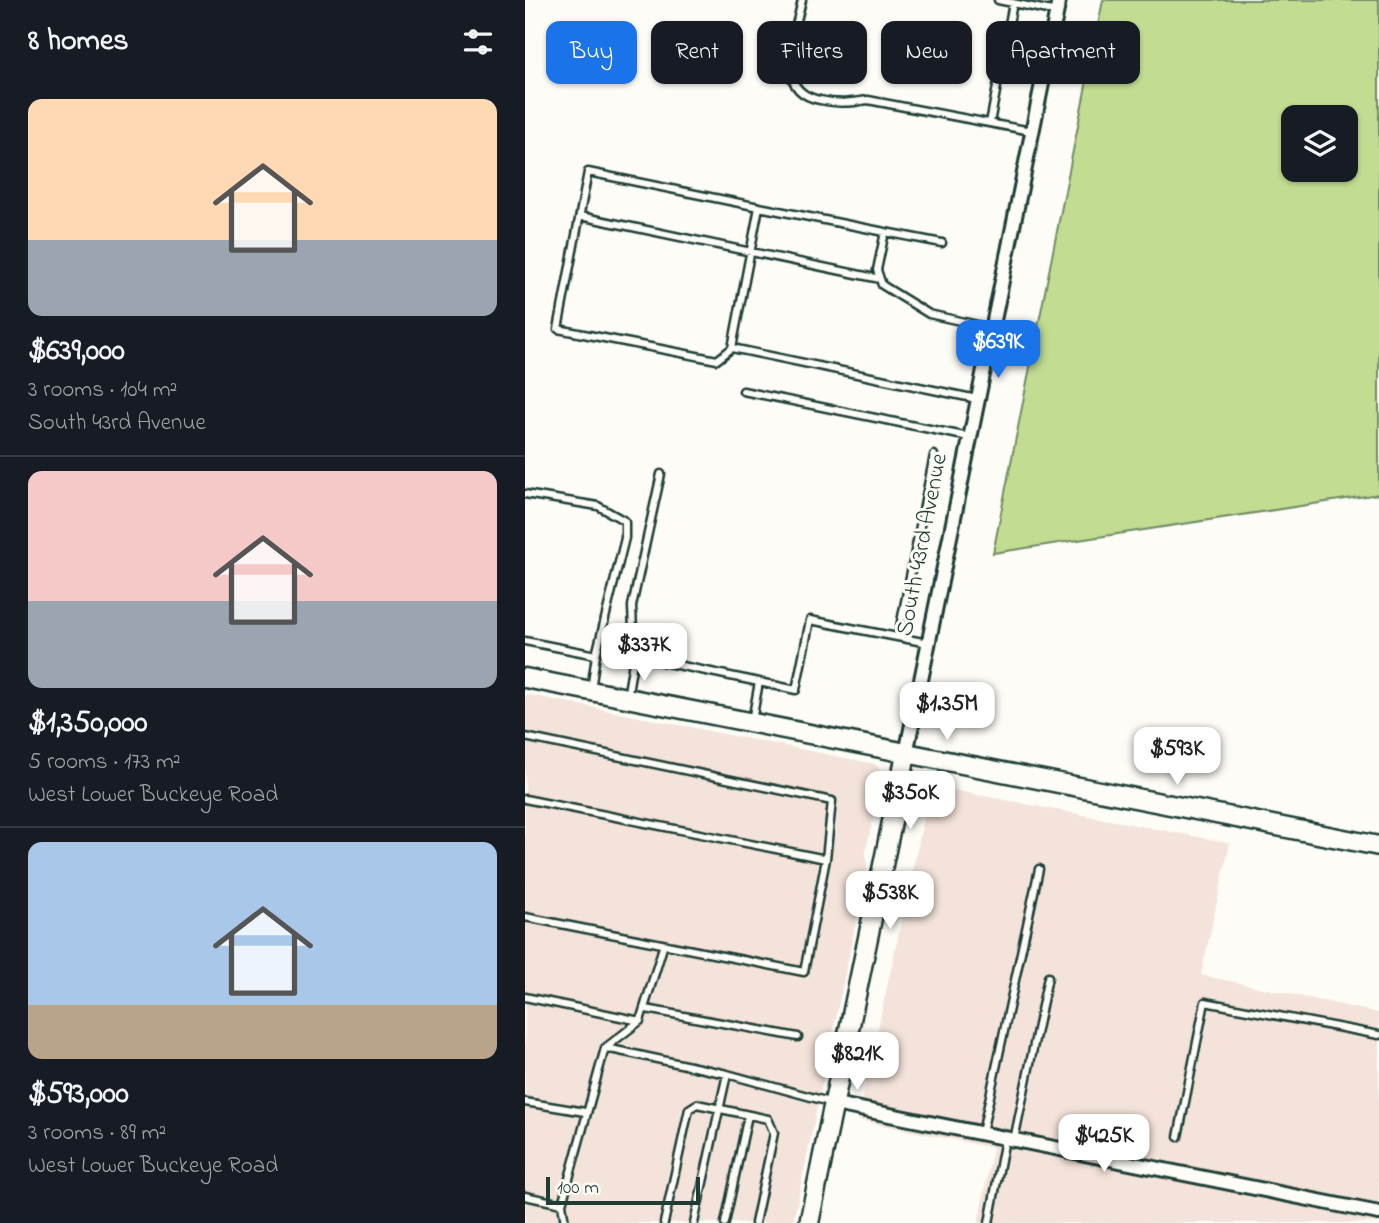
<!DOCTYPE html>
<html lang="en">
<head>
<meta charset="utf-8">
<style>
	:root { --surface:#171b24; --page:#242831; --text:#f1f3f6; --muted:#9ea1a6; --line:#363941; --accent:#1a73e8 }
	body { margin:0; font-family:"Indie Flower",sans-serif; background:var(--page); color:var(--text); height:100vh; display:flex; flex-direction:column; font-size:26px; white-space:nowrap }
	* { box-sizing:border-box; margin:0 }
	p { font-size:23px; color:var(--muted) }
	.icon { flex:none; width:38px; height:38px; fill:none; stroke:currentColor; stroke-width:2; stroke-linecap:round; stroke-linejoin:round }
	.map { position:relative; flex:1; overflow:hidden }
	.drawer { display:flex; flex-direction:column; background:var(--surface); width:525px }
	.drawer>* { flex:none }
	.guide { position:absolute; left:21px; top:21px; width:665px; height:63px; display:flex; gap:14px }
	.buttons { position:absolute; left:756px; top:105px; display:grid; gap:14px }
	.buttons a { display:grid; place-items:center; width:77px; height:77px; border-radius:14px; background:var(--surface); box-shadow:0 2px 5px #0004; font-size:35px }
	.scale { position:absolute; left:21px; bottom:18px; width:154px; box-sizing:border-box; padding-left:7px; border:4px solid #1f3d34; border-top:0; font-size:19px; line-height:24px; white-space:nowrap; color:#1f3d34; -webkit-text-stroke:5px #fdfcf7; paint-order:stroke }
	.price { position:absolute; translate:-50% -60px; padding:0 16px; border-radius:14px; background:#fff; color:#222; font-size:23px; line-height:46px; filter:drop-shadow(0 2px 4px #0008) }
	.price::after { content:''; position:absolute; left:50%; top:42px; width:21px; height:16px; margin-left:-10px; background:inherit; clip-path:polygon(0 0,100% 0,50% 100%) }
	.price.current { background:var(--accent); color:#fff }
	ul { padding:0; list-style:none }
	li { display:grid; align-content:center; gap:14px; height:371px; padding:0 28px }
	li+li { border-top:2px solid var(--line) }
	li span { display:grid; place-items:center; height:217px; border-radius:14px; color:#555 }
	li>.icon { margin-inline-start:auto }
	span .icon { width:126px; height:126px; fill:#fffc; stroke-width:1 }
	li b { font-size:30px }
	h2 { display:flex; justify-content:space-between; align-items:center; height:84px; padding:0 28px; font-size:30px }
	.chip { padding:0 24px; border-radius:14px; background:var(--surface); box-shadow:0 2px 5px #0004; font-size:24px; line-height:63px }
	.chip.current { background:var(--accent); color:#fff }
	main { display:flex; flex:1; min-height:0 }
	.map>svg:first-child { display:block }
	.built { fill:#f4e3da }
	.green { fill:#c2dc92; stroke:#708c63; stroke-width:2; fill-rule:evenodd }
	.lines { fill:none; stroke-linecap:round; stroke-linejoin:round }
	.lane-casing { stroke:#1f3d34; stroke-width:11 }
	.street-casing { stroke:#1f3d34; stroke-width:18 }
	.secondary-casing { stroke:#1f3d34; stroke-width:23 }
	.lane { stroke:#fdfcf7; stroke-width:6 }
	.street { stroke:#fdfcf7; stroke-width:12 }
	.secondary { stroke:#fdfcf7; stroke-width:18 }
	.labels { text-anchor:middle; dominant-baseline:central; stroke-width:6; stroke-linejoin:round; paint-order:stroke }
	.street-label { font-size:24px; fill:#1f3d34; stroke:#fdfcf7 }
</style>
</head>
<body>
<main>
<section class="drawer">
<h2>8 homes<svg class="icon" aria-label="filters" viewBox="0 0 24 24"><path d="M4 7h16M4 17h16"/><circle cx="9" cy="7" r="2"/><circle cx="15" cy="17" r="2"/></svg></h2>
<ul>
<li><span style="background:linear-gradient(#ffd9b3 65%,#9aa5b1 0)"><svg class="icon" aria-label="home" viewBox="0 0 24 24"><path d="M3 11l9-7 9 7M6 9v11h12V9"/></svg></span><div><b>$639,000</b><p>3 rooms · 104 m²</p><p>South 43rd Avenue</p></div></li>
<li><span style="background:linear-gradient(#f6c9c9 60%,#9aa5b1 0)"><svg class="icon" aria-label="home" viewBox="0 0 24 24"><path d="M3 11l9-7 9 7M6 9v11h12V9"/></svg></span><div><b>$1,350,000</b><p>5 rooms · 173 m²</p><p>West Lower Buckeye Road</p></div></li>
<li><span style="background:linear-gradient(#a9c7e8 75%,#b9a48a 0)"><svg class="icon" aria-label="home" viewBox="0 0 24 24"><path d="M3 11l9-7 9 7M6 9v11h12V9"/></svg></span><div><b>$593,000</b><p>3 rooms · 89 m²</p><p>West Lower Buckeye Road</p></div></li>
</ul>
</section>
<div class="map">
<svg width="854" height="1223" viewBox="0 0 854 1223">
	<rect width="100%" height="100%" fill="#fdfcf7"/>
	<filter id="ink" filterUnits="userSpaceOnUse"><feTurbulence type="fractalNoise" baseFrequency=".0143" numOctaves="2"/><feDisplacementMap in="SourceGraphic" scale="14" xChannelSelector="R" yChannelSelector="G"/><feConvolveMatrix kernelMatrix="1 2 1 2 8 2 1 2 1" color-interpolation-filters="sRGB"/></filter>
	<g filter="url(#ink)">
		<path class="built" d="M0 694 350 764 359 774 341 849 342 868 268 1223H0Z
			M406 786 705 843 676 975 854 1013V1223H453L468 1148 333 1120Z"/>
		<path class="green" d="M578 0H854V494L468 553ZM768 117H821V170H768Z"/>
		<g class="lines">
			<defs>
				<path id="lane" d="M277 0C270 35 246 91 295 100 313 104 325 103 343 100L506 131
					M473 0 532 12
					M465 123 488 3
					M55 216 355 279
					M360 232 417 243
					M207 348 192 360 33 329 63 172 234 207
					M218 391 444 437
					M452 399 207 348 234 207 360 232 352 270 357 285 404 314 466 328
					M0 494 73 506 100 521V538L71 655
					M373 637 409 455
					M0 641 71 655 66 690
					M109 656 107 606 136 474
					M234 682 271 690 285 620 403 643
					M102 698 109 656 234 682 227 721
					M0 737 307 801 301 859
					M0 799 301 859 279 972 0 917
					M0 997 115 1021
					M121 1009 273 1037
					M81 1048 202 1074 308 1103
					M0 1102 60 1112
					M457 1133 514 869
					M653 1137 680 1002 854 1035
					M489 1140 523 977
					M0 1196 37 1204
					M40 1223 37 1204 80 1048 115 1021 138 947
					M139 1223 164 1109 172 1104 243 1119 249 1133 230 1223
					M169 1223 202 1074
					M200 1223 223 1115
					M464 1223 480 1139"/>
				<path id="street" d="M381 754 534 0
					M310 1104 854 1213"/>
				<path id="secondary" d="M0 678 854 846
					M284 1223 381 754"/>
			</defs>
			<use href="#lane" class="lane-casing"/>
			<use href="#street" class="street-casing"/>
			<use href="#secondary" class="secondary-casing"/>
			<use href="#lane" class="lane"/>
			<use href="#street" class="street"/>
			<use href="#secondary" class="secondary"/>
		</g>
	</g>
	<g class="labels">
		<g class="street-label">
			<text transform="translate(398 545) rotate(-79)">South 43rd Avenue</text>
		</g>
	</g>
</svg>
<div class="buttons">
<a><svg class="icon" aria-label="layers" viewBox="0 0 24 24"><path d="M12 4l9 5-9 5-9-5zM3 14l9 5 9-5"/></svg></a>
</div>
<div class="scale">100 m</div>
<b class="price current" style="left:473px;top:380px">$639K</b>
<b class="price" style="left:119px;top:683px">$337K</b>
<b class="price" style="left:422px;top:742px">$1.35M</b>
<b class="price" style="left:652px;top:787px">$593K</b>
<b class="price" style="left:385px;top:831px">$350K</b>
<b class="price" style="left:365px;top:931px">$538K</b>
<b class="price" style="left:332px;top:1092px">$821K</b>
<b class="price" style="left:579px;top:1174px">$425K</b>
<div class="guide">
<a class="chip current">Buy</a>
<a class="chip">Rent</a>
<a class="chip">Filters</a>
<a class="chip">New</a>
<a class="chip">Apartment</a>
</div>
</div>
</main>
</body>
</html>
